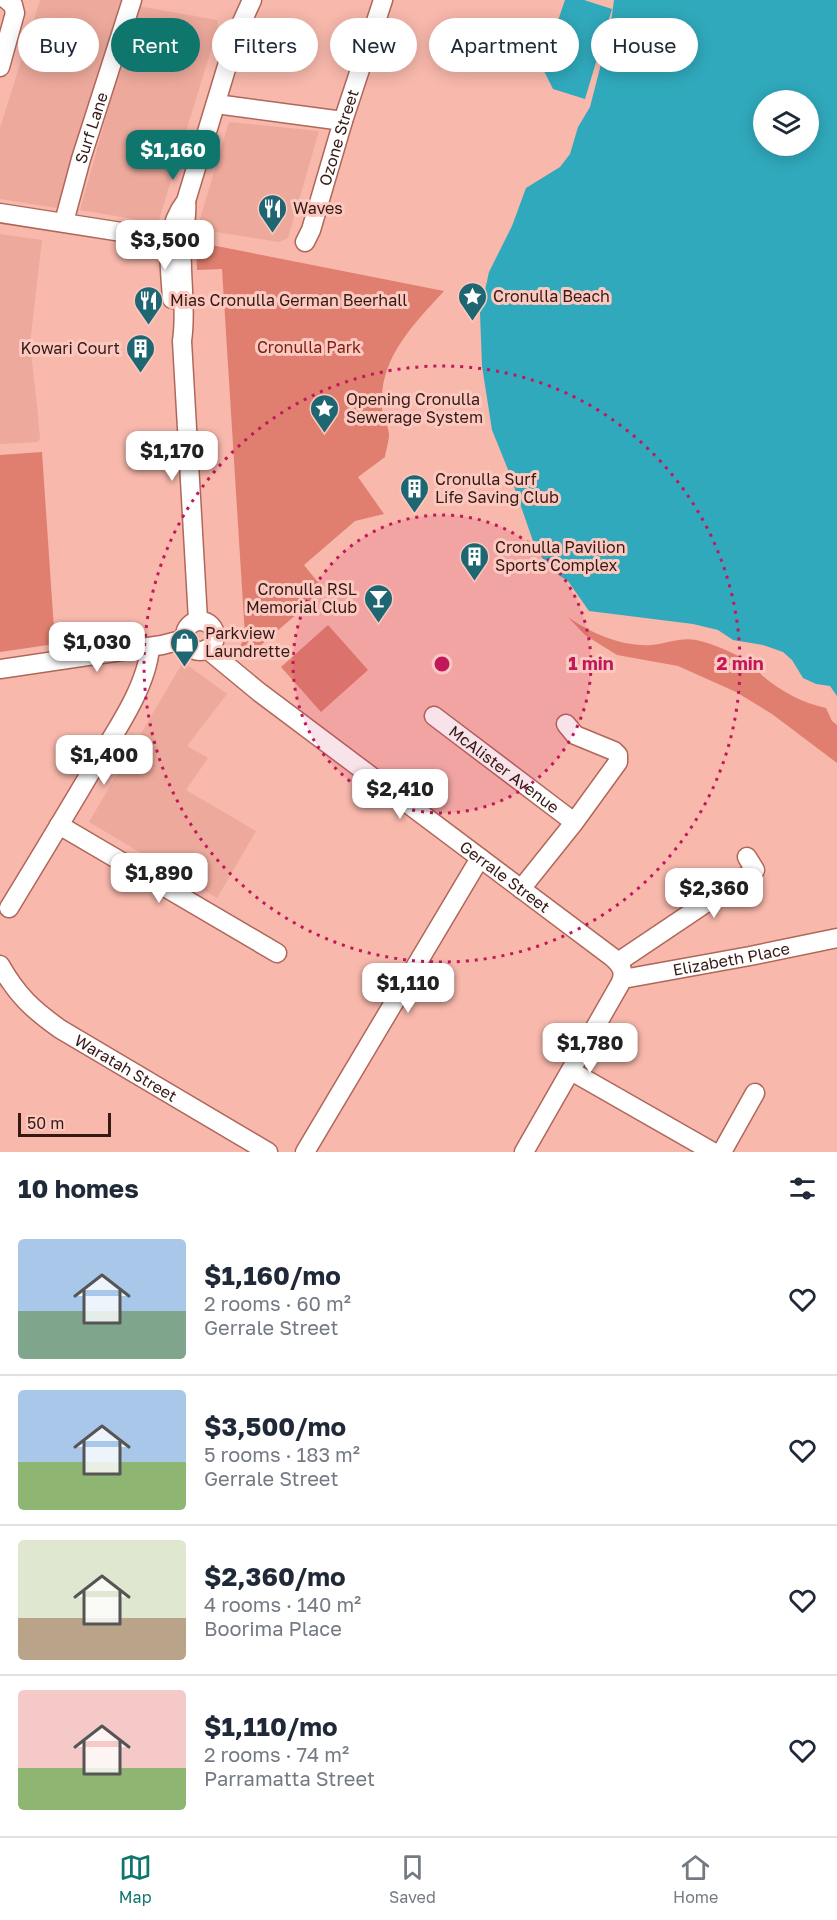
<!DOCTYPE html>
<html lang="en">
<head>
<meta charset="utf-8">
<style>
	:root { --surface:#fff; --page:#f2f2f3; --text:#1f2937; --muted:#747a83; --line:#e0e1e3; --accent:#0f766e }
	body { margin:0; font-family:"Golos Text",sans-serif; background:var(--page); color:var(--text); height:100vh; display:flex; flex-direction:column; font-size:22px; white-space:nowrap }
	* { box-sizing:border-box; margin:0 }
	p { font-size:20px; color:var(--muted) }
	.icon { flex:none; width:33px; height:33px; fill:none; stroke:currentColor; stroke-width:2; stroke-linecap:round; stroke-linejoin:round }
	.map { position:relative; height:1152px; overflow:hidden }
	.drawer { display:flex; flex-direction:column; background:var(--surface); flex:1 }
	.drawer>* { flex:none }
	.top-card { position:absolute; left:18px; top:18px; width:801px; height:54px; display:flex; gap:12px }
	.fabs { position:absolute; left:753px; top:90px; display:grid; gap:12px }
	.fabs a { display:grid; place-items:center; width:66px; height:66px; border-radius:50%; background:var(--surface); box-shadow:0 3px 15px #0003; font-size:30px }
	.scale { position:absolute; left:18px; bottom:15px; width:93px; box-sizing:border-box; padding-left:6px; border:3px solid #371914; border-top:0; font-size:16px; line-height:21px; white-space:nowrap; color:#371914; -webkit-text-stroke:4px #fbc9c0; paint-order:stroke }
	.price { position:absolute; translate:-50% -51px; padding:0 14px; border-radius:12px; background:#fff; color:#222; font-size:20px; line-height:39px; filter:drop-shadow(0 2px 3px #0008) }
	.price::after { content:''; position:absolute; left:50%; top:36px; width:18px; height:14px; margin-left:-9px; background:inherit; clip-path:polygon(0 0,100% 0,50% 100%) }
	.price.selected { background:var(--accent); color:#fff }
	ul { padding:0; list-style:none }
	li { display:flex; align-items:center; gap:18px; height:150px; padding:0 18px }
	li+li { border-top:2px solid var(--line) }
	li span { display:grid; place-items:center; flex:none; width:168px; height:120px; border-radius:6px; color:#555 }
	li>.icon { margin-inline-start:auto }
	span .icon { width:72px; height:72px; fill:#fffc; stroke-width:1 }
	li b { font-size:26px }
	h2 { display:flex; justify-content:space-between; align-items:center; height:72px; padding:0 18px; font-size:26px }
	.chip { padding:0 21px; border-radius:27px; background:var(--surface); box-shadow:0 3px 15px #0003; font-size:21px; line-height:54px }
	.chip.selected { background:var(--accent); color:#fff }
	.dock { display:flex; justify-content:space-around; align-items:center; height:84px; border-top:2px solid var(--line); background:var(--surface); font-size:16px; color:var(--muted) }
	.dock a { display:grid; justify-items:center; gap:3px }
	.dock .selected { color:var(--accent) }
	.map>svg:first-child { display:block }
	.built { fill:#eda99c }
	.green { fill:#e07f6f }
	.water { fill:#30a9bc; fill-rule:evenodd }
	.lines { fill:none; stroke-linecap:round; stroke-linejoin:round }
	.minor-casing { stroke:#b0675a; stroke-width:21 }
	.minor { stroke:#fff; stroke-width:18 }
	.ring { fill:none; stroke:#c2185b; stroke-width:3; stroke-dasharray:3 6 }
	.labels { text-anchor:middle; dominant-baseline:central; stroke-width:6; stroke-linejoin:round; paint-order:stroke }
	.street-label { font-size:16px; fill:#371914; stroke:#fbc9c0 }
	.poi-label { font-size:16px; fill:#371914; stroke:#fbc9c0; text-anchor:start }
	.park-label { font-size:16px; fill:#7a1d12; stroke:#fbc9c0 }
	.centre { fill:#c2185b; stroke:#fbc9c0; stroke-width:3 }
	.ring-label { font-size:18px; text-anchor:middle; font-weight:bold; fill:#c2185b; stroke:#fbc9c0; stroke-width:6; stroke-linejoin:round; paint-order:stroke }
</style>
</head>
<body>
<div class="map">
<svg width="837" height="1152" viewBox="0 0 837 1152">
	<rect width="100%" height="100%" fill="#f8b8ac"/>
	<path class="built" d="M40 0H126L63 209 0 199V128Z
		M137 6 217 20 218 27 158 223 80 210Z
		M229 122 319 131 288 238 279 242 197 229Z
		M0 234 42 240 30 344 38 415 40 439 38 442 0 444Z
		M183 662 227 694 187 746 208 758 186 790 256 831 217 898 89 822Z"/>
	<path class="green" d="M196 242 444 291C414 324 379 358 382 406 382 416 388 424 389 434 389 441 386 450 385 457L358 477 384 514 355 521 304 565 321 586 320 594 246 658 237 653 245 636 222 269 197 270Z
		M42 452 55 644 0 652V455Z
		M568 617C590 633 623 647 651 645 666 644 681 637 696 640 715 644 736 654 752 664 757 667 759 673 764 677 782 692 803 703 826 708L832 721 837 725V763L772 714 736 692 678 666 617 655 585 635Z
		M328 625 368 670 321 712 281 667Z"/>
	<path class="water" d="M565 0H584L612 9 585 99 553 89 542 67Z
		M614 0H837V696L830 686 816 684 803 678 792 660 783 652 763 645 733 640 718 630 693 624 589 611 568 581 548 568 533 541 509 472 492 430 482 366 480 313 489 272 512 226 526 188 560 167 570 154 578 127 590 107 610 29ZM764 100H808V146H764Z"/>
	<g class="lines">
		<defs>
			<g id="minor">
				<path d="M0 67 15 13 13 5 7 0"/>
				<path d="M216 104 343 121"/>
				<path d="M186 201C188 219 183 226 182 243 180 276 187 308 182 341L198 620"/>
				<path d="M0 213 179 241"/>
				<path id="s1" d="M64 222 81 159 132 0"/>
				<path id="s2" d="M305 242 311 230 343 121 383 0"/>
				<path d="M172 299C170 264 163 230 186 201L237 33 252 0"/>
				<circle cx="200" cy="636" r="15"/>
				<path id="s3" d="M207 649 259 692 612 957C621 965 626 972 620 984L524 1152"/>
				<path d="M0 669 162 645 185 639"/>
				<path id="s4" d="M434 716 574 822"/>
				<path d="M59 825 277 953"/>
				<path d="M521 889 573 824 618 762V755L614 751 575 735 566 724"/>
				<path d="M9 908C37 862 65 816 92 770 113 735 147 688 150 647"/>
				<path d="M618 962 755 870 747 857"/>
				<path id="s5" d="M0 965C17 995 32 1009 60 1029L268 1152"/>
				<path id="s6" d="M623 979 750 956 837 938"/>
				<path d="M571 1071 713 1152"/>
				<path d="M305 1152 480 858"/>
				<path d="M722 1152 755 1093"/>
			</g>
		</defs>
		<use href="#minor" class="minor-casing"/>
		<use href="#minor" class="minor"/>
	</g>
	<circle cx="442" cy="664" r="149" fill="#c2185b" fill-opacity=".12"/>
	<g class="ring">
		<circle cx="442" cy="664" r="149"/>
		<circle cx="442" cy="664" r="298"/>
	</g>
	<defs>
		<symbol id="restaurant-pin" viewBox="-11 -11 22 30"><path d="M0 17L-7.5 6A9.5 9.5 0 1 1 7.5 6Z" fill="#1d6672" stroke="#fbc9c0"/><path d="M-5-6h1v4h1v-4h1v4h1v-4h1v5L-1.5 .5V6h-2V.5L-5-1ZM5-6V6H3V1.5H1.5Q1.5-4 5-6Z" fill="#fff"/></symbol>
		<symbol id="sight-pin" viewBox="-11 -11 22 30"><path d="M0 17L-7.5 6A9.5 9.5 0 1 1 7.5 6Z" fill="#1d6672" stroke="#fbc9c0"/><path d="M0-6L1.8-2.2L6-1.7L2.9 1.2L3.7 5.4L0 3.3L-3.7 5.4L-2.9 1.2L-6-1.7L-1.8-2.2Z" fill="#fff"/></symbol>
		<symbol id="building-pin" viewBox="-11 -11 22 30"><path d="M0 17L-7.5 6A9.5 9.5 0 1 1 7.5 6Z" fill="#1d6672" stroke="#fbc9c0"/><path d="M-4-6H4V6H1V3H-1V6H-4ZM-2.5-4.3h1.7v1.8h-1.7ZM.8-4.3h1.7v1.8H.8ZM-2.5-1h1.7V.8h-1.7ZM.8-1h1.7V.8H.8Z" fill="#fff"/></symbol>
		<symbol id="bar-pin" viewBox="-11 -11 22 30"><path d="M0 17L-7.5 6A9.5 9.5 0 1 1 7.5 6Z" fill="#1d6672" stroke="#fbc9c0"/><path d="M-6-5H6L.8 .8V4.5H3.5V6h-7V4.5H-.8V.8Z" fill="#fff"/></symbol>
		<symbol id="shop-pin" viewBox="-11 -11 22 30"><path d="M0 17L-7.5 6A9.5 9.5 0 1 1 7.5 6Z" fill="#1d6672" stroke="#fbc9c0"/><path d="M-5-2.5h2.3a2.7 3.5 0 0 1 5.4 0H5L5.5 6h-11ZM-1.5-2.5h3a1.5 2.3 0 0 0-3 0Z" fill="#fff"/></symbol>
	</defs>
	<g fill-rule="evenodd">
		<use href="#restaurant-pin" x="256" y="192" width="33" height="45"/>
		<use href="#sight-pin" x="456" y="280" width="33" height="45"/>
		<use href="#restaurant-pin" x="132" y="284" width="33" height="45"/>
		<use href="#building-pin" x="124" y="332" width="33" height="45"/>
		<use href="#sight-pin" x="308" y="392" width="33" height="45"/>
		<use href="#building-pin" x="398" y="472" width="33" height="45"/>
		<use href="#building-pin" x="458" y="540" width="33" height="45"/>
		<use href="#bar-pin" x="362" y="582" width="33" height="45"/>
		<use href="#shop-pin" x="168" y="626" width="33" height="45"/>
	</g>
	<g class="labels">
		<g class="street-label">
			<text stroke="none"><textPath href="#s1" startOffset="98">Surf Lane</textPath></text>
			<text stroke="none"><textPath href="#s2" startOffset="110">Ozone Street</textPath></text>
			<text stroke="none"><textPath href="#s4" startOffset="88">McAlister Avenue</textPath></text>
			<text stroke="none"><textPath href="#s3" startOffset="375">Gerrale Street</textPath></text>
			<text stroke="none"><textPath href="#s6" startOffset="110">Elizabeth Place</textPath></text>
			<text stroke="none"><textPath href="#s5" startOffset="165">Waratah Street</textPath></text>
		</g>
		<g class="poi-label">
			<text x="293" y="208">Waves</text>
			<text x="493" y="296">Cronulla Beach</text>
			<text x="170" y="300">Mias Cronulla German Beerhall</text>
			<text x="120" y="348" text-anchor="end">Kowari Court</text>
			<text x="346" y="399">Opening Cronulla<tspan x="346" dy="18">Sewerage System</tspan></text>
			<text x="435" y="479">Cronulla Surf<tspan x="435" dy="18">Life Saving Club</tspan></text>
			<text x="495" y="547">Cronulla Pavilion<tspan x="495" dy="18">Sports Complex</tspan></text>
			<text x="357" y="589" text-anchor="end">Cronulla RSL<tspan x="357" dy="18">Memorial Club</tspan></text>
			<text x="205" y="633">Parkview<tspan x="205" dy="18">Laundrette</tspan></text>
		</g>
		<g class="park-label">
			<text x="309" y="347">Cronulla Park</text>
		</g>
	</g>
	<circle cx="442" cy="664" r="9" class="centre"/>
	<g class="ring-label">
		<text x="591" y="670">1 min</text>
		<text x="740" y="670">2 min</text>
	</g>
</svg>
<div class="fabs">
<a><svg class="icon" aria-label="layers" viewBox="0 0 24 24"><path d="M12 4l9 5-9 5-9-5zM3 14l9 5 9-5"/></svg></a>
</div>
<div class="scale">50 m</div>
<b class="price selected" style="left:173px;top:181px">$1,160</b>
<b class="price" style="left:165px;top:271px">$3,500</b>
<b class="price" style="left:172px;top:482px">$1,170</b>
<b class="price" style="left:97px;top:673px">$1,030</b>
<b class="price" style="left:104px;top:786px">$1,400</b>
<b class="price" style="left:400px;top:820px">$2,410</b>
<b class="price" style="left:159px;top:904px">$1,890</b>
<b class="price" style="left:714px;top:919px">$2,360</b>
<b class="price" style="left:408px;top:1014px">$1,110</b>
<b class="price" style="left:590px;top:1074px">$1,780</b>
<div class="top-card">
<a class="chip">Buy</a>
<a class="chip selected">Rent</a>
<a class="chip">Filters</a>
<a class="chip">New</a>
<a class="chip">Apartment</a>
<a class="chip">House</a>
</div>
</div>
<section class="drawer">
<h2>10 homes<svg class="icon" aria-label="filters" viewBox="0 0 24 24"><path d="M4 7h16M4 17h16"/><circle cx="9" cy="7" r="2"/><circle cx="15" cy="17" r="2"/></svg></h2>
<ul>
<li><span style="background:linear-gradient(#a9c7e8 60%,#7fa58c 0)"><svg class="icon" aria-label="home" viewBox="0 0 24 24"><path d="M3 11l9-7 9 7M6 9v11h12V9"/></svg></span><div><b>$1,160/mo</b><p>2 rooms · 60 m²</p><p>Gerrale Street</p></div><svg class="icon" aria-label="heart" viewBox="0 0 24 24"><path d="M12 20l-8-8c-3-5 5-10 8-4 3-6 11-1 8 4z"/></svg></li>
<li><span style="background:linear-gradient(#a9c7e8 60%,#8fb573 0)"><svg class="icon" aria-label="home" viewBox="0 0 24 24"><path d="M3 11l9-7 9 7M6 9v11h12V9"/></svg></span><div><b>$3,500/mo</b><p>5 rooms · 183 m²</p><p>Gerrale Street</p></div><svg class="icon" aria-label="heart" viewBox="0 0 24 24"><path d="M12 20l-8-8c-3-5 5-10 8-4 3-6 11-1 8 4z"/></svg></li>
<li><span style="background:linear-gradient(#dfe7d0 65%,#b9a48a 0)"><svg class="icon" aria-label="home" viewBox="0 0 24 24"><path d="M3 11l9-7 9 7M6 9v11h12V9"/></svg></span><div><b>$2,360/mo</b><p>4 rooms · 140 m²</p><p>Boorima Place</p></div><svg class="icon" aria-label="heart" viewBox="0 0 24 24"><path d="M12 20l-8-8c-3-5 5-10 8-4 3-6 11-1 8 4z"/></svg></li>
<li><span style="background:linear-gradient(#f6c9c9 65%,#8fb573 0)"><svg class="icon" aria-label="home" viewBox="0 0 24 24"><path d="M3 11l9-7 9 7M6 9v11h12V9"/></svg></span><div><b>$1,110/mo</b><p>2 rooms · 74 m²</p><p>Parramatta Street</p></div><svg class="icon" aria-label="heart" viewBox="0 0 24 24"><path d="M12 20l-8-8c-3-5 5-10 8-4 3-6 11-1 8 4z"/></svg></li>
</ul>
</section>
<nav class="dock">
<a class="selected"><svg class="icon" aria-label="map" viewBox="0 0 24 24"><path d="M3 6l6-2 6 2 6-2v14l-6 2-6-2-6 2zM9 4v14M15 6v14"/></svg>Map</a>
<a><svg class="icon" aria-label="saved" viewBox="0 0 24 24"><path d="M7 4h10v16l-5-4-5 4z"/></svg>Saved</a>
<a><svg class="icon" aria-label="home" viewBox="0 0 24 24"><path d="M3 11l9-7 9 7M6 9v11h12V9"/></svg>Home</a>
</nav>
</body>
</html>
